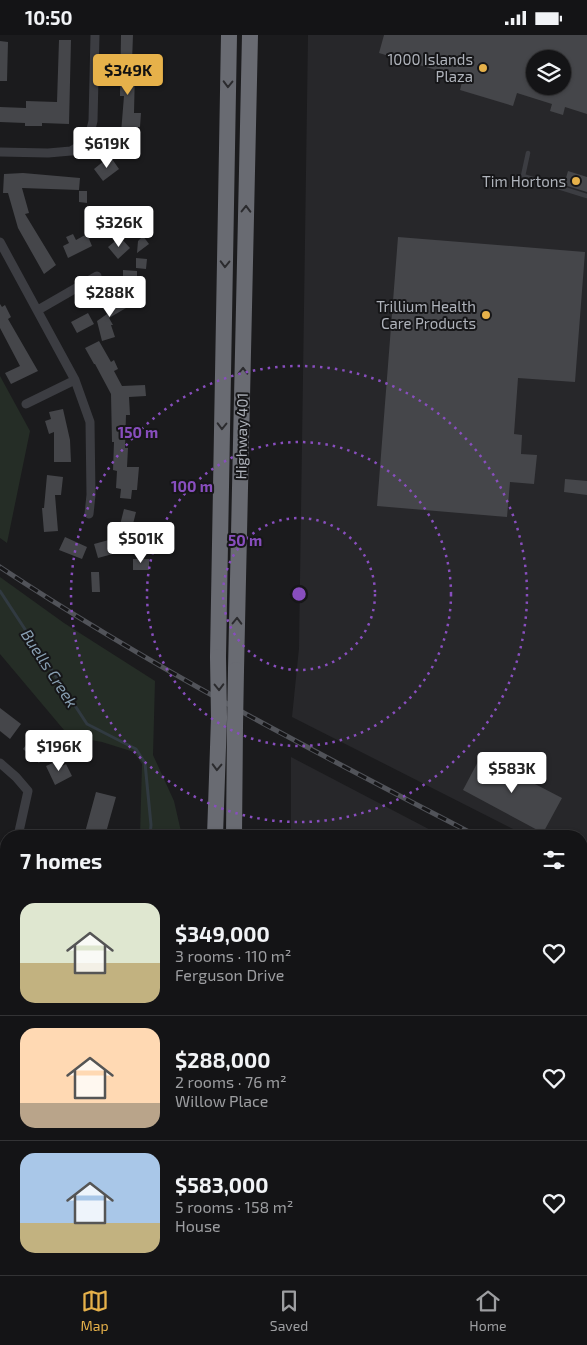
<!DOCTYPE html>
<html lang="en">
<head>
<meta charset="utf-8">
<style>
	:root { --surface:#141416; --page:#1d1d1f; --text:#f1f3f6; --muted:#9d9ea1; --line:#333335; --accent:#e6b14a }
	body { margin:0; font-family:"Exo 2",sans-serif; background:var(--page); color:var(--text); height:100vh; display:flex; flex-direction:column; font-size:19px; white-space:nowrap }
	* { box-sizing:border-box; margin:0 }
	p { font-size:16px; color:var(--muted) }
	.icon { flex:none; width:28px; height:28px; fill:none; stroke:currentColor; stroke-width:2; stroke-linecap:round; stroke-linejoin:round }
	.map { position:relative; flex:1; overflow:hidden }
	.sheet { position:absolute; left:0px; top:795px; width:588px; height:445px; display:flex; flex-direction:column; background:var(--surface); border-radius:20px 20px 0 0; box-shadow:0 1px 4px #0004,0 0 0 1px var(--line) }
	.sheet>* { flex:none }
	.fabs { position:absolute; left:526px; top:15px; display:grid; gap:10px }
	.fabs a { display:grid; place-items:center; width:45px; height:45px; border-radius:50%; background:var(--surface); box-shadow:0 1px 4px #0004,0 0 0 1px var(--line); font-size:25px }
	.price { position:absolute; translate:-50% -42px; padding:0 11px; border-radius:5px; background:#fff; color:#222; font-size:16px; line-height:32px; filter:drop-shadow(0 1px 2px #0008) }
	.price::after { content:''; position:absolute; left:50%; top:30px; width:15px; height:11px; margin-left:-8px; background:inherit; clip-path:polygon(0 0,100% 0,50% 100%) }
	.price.on { background:var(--accent); color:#111 }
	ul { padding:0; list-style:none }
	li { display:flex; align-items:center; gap:15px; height:125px; padding:0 20px }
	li+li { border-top:1px solid var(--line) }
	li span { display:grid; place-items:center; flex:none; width:140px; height:100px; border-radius:15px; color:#555 }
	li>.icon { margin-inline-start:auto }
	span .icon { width:60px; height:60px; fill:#fffc; stroke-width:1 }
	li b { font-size:21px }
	h2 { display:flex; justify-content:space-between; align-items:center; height:60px; padding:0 20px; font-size:21px }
	.status { display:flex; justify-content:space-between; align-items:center; height:35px; padding:0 25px; background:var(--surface); direction:ltr }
	.status svg { height:14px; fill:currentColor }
	.tabs { display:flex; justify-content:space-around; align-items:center; height:70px; border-top:1px solid var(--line); background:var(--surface); font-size:14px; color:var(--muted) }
	.tabs a { display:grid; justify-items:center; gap:2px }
	.tabs .on { color:var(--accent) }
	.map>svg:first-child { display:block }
	.built { fill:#27272a; fill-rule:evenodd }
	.green { fill:#252d26 }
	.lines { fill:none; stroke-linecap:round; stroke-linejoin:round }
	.stream { stroke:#313a41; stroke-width:3 }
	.building { fill:#45464a; fill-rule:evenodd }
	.lane { stroke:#3c3d42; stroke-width:4.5 }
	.street { stroke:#3c3d42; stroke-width:9 }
	.secondary { stroke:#4a4c52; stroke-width:12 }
	.highway { stroke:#696b72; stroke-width:16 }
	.rail-casing { stroke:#515359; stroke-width:5 }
	.rail { stroke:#161618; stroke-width:3; stroke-dasharray:9; stroke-linecap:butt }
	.highway-bridge { stroke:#696b72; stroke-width:16 }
	.oneway { stroke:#2b2b2e }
	.ring { fill:none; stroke:#884ebe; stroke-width:2.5; stroke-dasharray:2.5 5 }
	.poi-dot { fill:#e6b14a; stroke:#161618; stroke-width:2 }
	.labels { text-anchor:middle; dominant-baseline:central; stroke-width:4; stroke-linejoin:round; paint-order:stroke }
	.poi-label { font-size:15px; fill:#afb3bb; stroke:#161618; text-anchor:end }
	.street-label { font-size:15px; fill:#afb3bb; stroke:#161618 }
	.water-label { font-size:16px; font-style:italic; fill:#89a0b3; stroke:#161618 }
	.centre { fill:#884ebe; stroke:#161618; stroke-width:2.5 }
	.ring-label { font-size:15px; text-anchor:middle; font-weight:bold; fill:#884ebe; stroke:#161618; stroke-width:4; stroke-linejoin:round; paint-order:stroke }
</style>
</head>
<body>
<div class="status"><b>10:50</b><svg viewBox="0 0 49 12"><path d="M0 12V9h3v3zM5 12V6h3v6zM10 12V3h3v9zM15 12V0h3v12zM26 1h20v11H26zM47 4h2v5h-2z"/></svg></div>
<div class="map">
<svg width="587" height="1240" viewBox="0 0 587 1240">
	<rect width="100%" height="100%" fill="#1b1b1d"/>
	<path class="built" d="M308 0H587V832L581 829V801H527L292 682 299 613ZM535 24H562V51H535Z
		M291 722 442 801H291Z
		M0 862 6 864V892L0 913Z
		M581 883 587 889 583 920 581 922Z
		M348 1234H567L566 1240H348Z"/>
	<path class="green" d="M0 341 30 396 7 508 0 503Z
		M0 542 64 588 155 646 153 720 174 766 182 801H140L142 729 134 717 102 707 69 701 0 619Z
		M0 978 6 980V1059L0 1057Z
		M28 1234H144V1240H24Z
		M276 1234H348V1240H275Z"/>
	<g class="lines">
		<path class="stream" d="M0 556 87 689 136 714 145 728 151 790 150 801
			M581 932 585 930
			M325 1234 326 1240"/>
	</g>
	<path class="building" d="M121 0H133L132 27H147V35L135 34 134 78H141L140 92H134L127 111 132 112 129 121 110 114 117 96 121 98 124 61H120Z
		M384 0H587V79L565 72 563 80 550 76 552 69 517 58 513 71 460 55 463 43 379 18ZM535 24H562V51H535Z
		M59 5H71L69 89 42 88V91H25V88L0 87V72L26 73V66L57 67Z
		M0 6 8 7 7 46H0Z
		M110 121 119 134 103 146 94 134Z
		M568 136 587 142V157L564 150Z
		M23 138 80 143 79 155 22 153 29 178 25 179 56 230 44 239 18 193 8 158H3L4 139Z
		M79 156H87V168L79 167Z
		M73 199 76 205 87 199 92 211 68 223 63 211 69 208 66 202Z
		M143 201 149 209 137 218 138 206Z
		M120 202 130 213 118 224 108 212Z
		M398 202 585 217 575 347 518 343 514 399 522 400 521 419 537 420 534 449 510 447 507 482 377 471Z
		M136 223 147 224 146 234 136 233Z
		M123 235 137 236V255L123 254Z
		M119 261 126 273 109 283 113 290H111L115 302 102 306 97 286 107 279 102 271Z
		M0 269 2 272 5 270 11 282 8 284 38 336 11 349 5 338 20 331 0 293Z
		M88 278 94 289 77 298 71 287Z
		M99 306 111 327 114 325 118 334 114 336 122 351 145 350 146 361 129 362 130 380H126L125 413H128L127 432H139L137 455H132L131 464 120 463 121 454 116 453 117 436 113 435 114 407H112L111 359 95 329H94L85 313Z
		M63 374 70 405 71 427H54V397L49 399 45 386 51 384 49 377Z
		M47 440 63 442 61 460H55L58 496 44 497 42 473H44Z
		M565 444 587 446V460L564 457Z
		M124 474 136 477 131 497 119 494Z
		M65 502 87 512 82 524 59 515Z
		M116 503 120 517 98 523 94 509Z
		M133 524H149V535H133Z
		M91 537H99L100 557H92Z
		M0 673 21 689 10 704 0 696Z
		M31 703 48 717 39 728 23 714Z
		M481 721 562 763 543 798 463 755Z
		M59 725 62 731 66 729 72 741 55 750 46 731Z
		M96 757 116 762 105 801H84Z"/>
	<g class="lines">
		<path class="lane" d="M528 118 523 141 587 161
			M581 901 587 900
			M581 983 587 984"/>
		<path class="street" d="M0 117 48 118 71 116 88 106 93 86 95 0
			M0 207 75 345 90 387 91 460 89 479
			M38 275 97 241
			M26 369 75 345
			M0 728 16 742 28 756 18 801
			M3 852 6 843
			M0 1137 6 1115"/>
		<path class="secondary" d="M0 969 6 971
			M581 1139 587 1140
			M584 1240 587 1165"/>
		<path class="highway" d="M218 622 229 0
			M236 635 250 0
			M215 801 219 683
			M234 801 235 691
			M201 1240V1234
			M224 1240V1234"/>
		<defs>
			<path id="rail" d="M0 532C152 633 315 717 477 801
				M581 855 587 857"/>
		</defs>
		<use href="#rail" class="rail-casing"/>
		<use href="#rail" class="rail"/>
		<path class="highway-bridge" d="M218 622 219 683
			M235 691 236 635"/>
	</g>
	<defs><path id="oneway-chevron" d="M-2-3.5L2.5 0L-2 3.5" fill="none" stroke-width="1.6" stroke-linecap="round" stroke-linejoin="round" transform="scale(1.25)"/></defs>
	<g class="oneway">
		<use href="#oneway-chevron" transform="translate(228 49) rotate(91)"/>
		<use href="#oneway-chevron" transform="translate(246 174) rotate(-89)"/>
		<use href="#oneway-chevron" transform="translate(225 229) rotate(91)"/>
		<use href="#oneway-chevron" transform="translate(243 336) rotate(-89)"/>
		<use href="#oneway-chevron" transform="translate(222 391) rotate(91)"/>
		<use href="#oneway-chevron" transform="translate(237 586) rotate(-89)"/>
		<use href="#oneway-chevron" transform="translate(219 652) rotate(89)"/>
		<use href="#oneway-chevron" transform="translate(217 732) rotate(92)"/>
	</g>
	<g class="ring">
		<circle cx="299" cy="559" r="76"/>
		<circle cx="299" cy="559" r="152"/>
		<circle cx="299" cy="559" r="228"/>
	</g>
	<g class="poi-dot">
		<circle cx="483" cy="33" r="5"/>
		<circle cx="576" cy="146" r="5"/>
		<circle cx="486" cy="280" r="5"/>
	</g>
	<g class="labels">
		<g class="poi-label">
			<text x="473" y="24">1000 Islands<tspan x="473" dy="17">Plaza</tspan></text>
			<text x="566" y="146">Tim Hortons</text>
			<text x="476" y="271">Trillium Health<tspan x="476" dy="17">Care Products</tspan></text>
		</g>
		<g class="street-label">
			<text transform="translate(241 401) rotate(-89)">Highway 401</text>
		</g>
		<g class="water-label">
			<text transform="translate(50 633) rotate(57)">Buells Creek</text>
		</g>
	</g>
	<circle cx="299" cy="559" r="8" class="centre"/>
	<g class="ring-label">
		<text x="138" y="403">150 m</text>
		<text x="192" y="457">100 m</text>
		<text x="245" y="511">50 m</text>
	</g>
</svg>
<div class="fabs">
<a><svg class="icon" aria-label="layers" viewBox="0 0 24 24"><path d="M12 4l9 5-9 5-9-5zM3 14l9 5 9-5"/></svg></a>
</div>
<b class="price on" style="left:128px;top:61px">$349K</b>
<b class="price" style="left:107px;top:134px">$619K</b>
<b class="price" style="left:119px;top:213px">$326K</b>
<b class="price" style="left:110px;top:283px">$288K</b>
<b class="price" style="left:141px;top:529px">$501K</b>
<b class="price" style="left:59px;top:737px">$196K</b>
<b class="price" style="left:512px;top:759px">$583K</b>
<section class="sheet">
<h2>7 homes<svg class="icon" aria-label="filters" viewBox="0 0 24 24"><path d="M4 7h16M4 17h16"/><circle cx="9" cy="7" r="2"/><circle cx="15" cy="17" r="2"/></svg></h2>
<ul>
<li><span style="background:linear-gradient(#dfe7d0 60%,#c2b280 0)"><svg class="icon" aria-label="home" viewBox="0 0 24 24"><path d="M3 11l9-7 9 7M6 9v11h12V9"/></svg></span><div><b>$349,000</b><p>3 rooms · 110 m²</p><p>Ferguson Drive</p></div><svg class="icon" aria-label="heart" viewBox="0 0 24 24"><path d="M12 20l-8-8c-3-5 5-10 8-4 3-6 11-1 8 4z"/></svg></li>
<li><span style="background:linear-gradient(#ffd9b3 75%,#b9a48a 0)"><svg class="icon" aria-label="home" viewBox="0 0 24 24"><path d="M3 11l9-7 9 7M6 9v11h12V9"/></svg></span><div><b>$288,000</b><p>2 rooms · 76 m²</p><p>Willow Place</p></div><svg class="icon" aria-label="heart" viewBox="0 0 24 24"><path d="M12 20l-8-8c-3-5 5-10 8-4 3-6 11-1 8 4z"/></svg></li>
<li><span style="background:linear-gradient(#a9c7e8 70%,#c2b280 0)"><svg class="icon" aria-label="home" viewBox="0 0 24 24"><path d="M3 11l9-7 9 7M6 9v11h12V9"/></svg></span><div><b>$583,000</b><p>5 rooms · 158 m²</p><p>House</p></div><svg class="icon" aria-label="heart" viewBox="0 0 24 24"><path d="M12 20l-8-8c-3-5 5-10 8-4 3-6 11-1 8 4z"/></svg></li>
</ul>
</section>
</div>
<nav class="tabs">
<a class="on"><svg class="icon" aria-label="map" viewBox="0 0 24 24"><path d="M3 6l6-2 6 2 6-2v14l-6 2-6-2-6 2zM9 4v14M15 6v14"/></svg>Map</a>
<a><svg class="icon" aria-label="saved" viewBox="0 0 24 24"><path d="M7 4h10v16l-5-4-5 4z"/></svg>Saved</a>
<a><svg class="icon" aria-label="home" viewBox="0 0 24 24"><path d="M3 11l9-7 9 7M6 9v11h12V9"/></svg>Home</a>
</nav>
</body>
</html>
